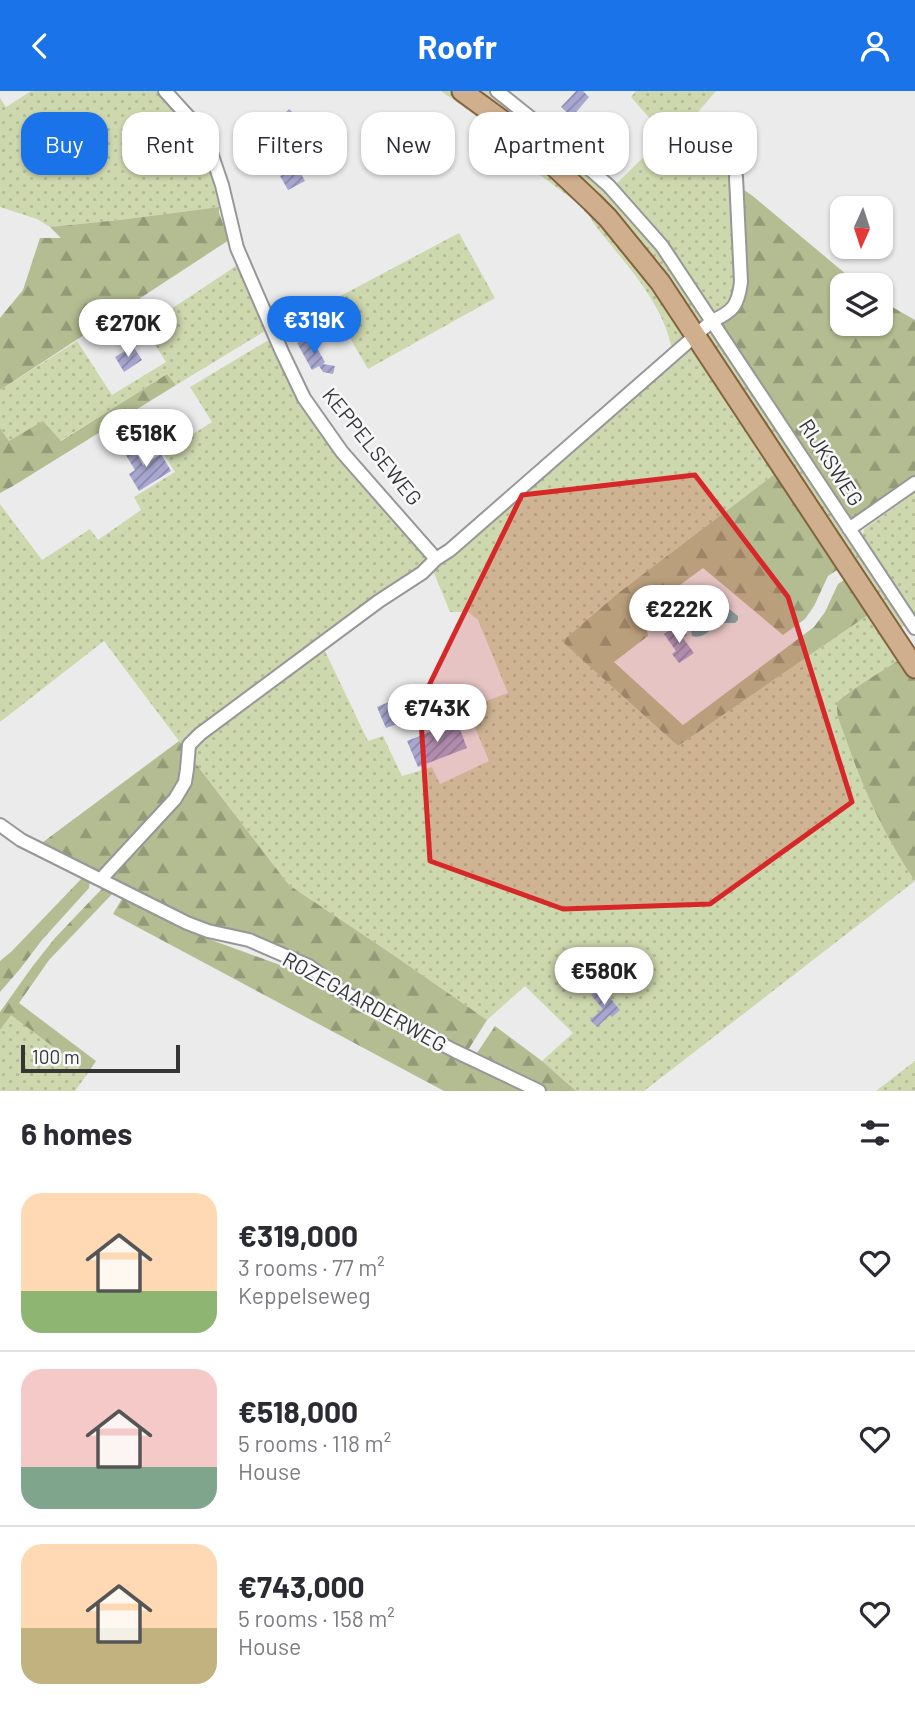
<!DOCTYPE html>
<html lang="en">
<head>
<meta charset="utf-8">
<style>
	:root { --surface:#fff; --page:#f7f7f7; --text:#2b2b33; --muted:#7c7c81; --line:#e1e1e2; --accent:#1a73e8 }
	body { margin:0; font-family:Barlow,sans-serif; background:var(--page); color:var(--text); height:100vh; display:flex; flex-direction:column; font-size:26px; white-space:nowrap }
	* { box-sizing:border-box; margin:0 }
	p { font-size:23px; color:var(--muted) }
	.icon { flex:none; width:38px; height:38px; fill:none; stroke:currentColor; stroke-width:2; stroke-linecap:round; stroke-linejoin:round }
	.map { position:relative; height:1000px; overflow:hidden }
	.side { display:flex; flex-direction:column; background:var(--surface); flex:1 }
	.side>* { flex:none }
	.hud { position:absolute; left:21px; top:21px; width:873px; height:63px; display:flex; gap:14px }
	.needle { width:46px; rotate:183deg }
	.tools { position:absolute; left:830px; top:105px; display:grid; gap:14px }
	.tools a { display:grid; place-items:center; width:63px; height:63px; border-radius:14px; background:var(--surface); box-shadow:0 2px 5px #0004; font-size:35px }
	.scale { position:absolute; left:21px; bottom:18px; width:159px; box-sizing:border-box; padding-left:7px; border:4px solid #353536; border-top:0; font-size:19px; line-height:24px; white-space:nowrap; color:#353536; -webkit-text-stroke:5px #f8f8fa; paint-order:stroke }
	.price { position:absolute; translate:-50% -60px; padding:0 16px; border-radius:24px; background:#fff; color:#222; font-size:23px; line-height:46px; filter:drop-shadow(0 2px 4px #0008) }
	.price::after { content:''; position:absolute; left:50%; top:42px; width:21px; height:16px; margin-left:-10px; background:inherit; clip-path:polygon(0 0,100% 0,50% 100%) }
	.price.on { background:var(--accent); color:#fff }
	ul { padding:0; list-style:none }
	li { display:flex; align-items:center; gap:21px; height:175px; padding:0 21px }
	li+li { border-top:2px solid var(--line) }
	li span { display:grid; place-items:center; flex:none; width:196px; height:140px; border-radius:21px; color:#555 }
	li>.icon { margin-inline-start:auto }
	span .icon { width:84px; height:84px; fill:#fffc; stroke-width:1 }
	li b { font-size:30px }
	h2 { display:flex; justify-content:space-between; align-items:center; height:84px; padding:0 21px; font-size:30px }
	.pill { padding:0 24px; border-radius:21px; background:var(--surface); box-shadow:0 2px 5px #0004; font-size:24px; line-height:63px }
	.pill.on { background:var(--accent); color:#fff }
	header { display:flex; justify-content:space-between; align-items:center; height:91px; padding:0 21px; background:var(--accent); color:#fff; font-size:32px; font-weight:700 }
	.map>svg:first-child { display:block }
	.grass { fill:url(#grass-dots) }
	.forest { fill:url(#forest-firs) }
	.water { fill:#79b3b7 }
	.building { fill:url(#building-hatch) }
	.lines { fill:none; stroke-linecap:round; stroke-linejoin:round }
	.street-casing { stroke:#979798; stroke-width:16 }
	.primary-casing { stroke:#85623e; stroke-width:23 }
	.street { stroke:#fff; stroke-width:12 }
	.primary { stroke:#d0af8e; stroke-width:19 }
	.marked { fill:#d62828; fill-opacity:0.2; stroke:#d62828; stroke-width:5; stroke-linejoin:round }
	.labels { text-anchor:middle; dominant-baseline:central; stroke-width:5; stroke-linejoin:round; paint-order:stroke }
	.street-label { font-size:21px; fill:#353536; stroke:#f8f8fa }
</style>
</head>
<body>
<header><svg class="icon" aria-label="back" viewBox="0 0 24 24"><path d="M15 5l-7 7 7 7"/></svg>Roofr<svg class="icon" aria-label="person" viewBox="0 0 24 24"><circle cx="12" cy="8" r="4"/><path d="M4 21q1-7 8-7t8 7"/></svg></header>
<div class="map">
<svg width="915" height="1000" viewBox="0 0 915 1000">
	<defs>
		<pattern id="grass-dots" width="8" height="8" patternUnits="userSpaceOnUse" patternTransform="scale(1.75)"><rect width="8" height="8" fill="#ced8ae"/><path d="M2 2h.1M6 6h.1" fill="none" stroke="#b2ba96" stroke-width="1.8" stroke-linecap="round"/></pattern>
		<pattern id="forest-firs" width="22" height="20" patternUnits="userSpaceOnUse" patternTransform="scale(1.75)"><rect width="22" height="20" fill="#b3bd91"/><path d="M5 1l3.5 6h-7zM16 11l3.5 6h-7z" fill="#929a77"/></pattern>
		<pattern id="building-hatch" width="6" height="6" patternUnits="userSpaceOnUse" patternTransform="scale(1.75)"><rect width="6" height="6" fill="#a7a7d1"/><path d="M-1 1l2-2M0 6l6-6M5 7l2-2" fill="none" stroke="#8989aa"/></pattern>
	</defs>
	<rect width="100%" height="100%" fill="#ebebec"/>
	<path class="grass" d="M31 0H161C193 35 219 66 219 116L119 129 50 136 37 128 0 116V7L6 16Z
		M441 0H451L469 12 519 52 545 81 574 102 586 114 583 116 537 82 519 59 503 44Z
		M473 0H490L505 10 606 101 608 100 667 169 705 226V231L702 233H699L599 108 601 105 599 103 596 105 561 62 532 43Z
		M636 0H716L677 46 714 78 730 76 737 186C733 205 729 214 711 222L567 52 569 49 591 69 600 72 606 79V85L615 94 665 45 631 6Z
		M590 117 623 154 686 244 685 249 672 257C661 209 627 175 598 138 593 133 591 126 586 120Z
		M459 142 495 207 368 278 329 211Z
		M239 173 266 237 265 240 176 294 167 283 60 350H9L0 337V299L77 250 112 304 166 271 144 236Z
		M712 236 904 529 905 534 902 536 898 535 703 247Z
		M267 250H271L294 295 427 464 428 470 185 658 104 550 0 631V413L42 469 90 438 98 449 141 419 134 406 175 381 163 362 212 331 190 296Z
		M689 258 695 260 776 382 617 503 566 547 564 552 678 655 871 522 900 568 874 586 844 604 839 609 867 702 892 753 915 790 644 1000H576L542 970 573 942 525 895 487 929 389 861 289 794 193 669V655L323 556 368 650 383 645 402 685 432 676 440 693 489 670 467 617 508 602 478 529 468 521H450L432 477Z
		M915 402V526L862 448 864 438Z
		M11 923 88 982 75 1000H0V939Z
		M915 970V1000H876Z"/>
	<path class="forest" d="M740 96 754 106 859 194H842V233H880V209L915 229V389L852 432 720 233C733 225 740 222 743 205Z
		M219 116V122L229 149 0 299V227L23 199 40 147H61L50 136 119 129Z
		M167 283 176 294 13 395 0 402V337L9 350 43 330 61 350Z
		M776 382 840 477 828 485 814 515 805 528 783 544 703 477 642 522C640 531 648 537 648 545L614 571 683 634 814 536 825 521 838 493 847 487 871 522 678 655 577 564 564 552 566 547 617 503Z
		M900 568 915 589V790C885 746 863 698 846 648 843 638 834 622 838 611 841 604 890 576 900 568Z
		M179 650 185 658 180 691 168 708 99 782 82 775 74 768 63 766 39 754Z
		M193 669 289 794 389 861 487 929 465 964 292 869 198 836 112 789 111 785 182 706Z
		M83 786 90 790 89 797 42 849 20 878 0 901V870L12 860Z
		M106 797 114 801 49 869 19 912 96 970 88 982 11 924 0 939V921L32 876 55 847 94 806 102 798Z
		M123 806 184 839 294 879 357 919 399 941 528 1000H444L113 823Z
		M495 935 542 970 576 1000H543L473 968Z"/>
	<path class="water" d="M721 516 729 518 738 525V529L735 532C734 532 724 532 723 532 711 535 705 549 692 545L691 539Z"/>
	<path class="building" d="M576 0H583L589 6 572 26 561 16Z
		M289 18 301 29 295 36 298 40 287 51 284 47 281 50 272 40 285 28 282 25Z
		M297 76 305 90 288 99 280 85Z
		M310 245 325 271 323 273 335 275 333 283 323 281 319 275 312 279 297 252Z
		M133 255 142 269 124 281 115 266Z
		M174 319 182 333 163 345 155 332Z
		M133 356 143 374 161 363 171 380 139 400 129 383 135 379 124 361Z
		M673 537 676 542 682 537 687 544 683 547 694 562 679 572 672 563 676 560 664 543Z
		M405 604 409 614 392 621 397 633 386 637 377 616Z
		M457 630 467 657 418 676 407 650Z
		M601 896 620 919 612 926 610 924 597 936 590 929 603 918 591 904Z"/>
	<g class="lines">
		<defs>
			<path id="street" d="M165 0 205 44 222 94 237 157 282 261 304 307 342 361 436 468
				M497 0 537 32 609 95 662 155 915 537
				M849 438 915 392
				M0 734 21 749 187 832 208 840 249 849 309 875 338 898 455 960 539 1000
				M101 788 175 708 185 691 187 678 189 654 200 643 379 510 422 482 436 468 450 459 712 230C734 220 738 214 741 191L736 86"/>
			<path id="primary" d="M462 0 518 41 592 111 608 127 660 191 915 577"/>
		</defs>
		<use href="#street" class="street-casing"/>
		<use href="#primary" class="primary-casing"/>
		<use href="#street" class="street"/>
		<use href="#primary" class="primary"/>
	</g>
	<path class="marked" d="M695 384 788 506 852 711 710 813 563 818 430 770 420 613 522 404Z"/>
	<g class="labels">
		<g class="street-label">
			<text transform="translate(373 355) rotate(51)">KEPPELSEWEG</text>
			<text transform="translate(832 371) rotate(57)">RIJKSWEG</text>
			<text transform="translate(365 910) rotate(29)">ROZEGAARDERWEG</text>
		</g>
	</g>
</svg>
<div class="tools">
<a><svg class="needle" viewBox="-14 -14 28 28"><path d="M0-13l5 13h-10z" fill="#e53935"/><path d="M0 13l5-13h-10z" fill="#7c7c81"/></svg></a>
<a><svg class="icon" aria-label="layers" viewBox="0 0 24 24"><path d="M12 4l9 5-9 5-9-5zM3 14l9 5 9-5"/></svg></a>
</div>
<div class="scale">100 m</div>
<b class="price on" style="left:314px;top:265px">€319K</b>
<b class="price" style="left:128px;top:268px">€270K</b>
<b class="price" style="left:146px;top:378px">€518K</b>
<b class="price" style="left:679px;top:554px">€222K</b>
<b class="price" style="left:437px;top:653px">€743K</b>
<b class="price" style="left:604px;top:916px">€580K</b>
<div class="hud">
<a class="pill on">Buy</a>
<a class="pill">Rent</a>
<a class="pill">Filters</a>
<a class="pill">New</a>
<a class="pill">Apartment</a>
<a class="pill">House</a>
</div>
</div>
<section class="side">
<h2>6 homes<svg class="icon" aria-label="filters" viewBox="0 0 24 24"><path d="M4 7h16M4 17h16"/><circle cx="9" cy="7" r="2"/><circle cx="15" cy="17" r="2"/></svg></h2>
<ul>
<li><span style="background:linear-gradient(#ffd9b3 70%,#8fb573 0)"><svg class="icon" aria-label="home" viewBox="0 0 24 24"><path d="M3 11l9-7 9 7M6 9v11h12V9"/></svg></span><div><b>€319,000</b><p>3 rooms · 77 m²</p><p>Keppelseweg</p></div><svg class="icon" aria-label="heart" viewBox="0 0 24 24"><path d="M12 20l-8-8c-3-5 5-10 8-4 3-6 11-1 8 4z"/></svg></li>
<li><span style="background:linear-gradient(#f6c9c9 70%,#7fa58c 0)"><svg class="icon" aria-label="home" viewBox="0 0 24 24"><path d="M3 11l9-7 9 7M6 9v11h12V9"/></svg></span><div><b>€518,000</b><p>5 rooms · 118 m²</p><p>House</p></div><svg class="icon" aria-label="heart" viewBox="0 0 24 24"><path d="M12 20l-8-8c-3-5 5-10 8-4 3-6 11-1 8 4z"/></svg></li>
<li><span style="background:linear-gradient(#ffd9b3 60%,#c2b280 0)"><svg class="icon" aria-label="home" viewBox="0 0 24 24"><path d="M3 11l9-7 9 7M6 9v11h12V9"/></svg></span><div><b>€743,000</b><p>5 rooms · 158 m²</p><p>House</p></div><svg class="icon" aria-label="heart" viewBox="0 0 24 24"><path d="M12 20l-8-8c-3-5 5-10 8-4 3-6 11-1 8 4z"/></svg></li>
</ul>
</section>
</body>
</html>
